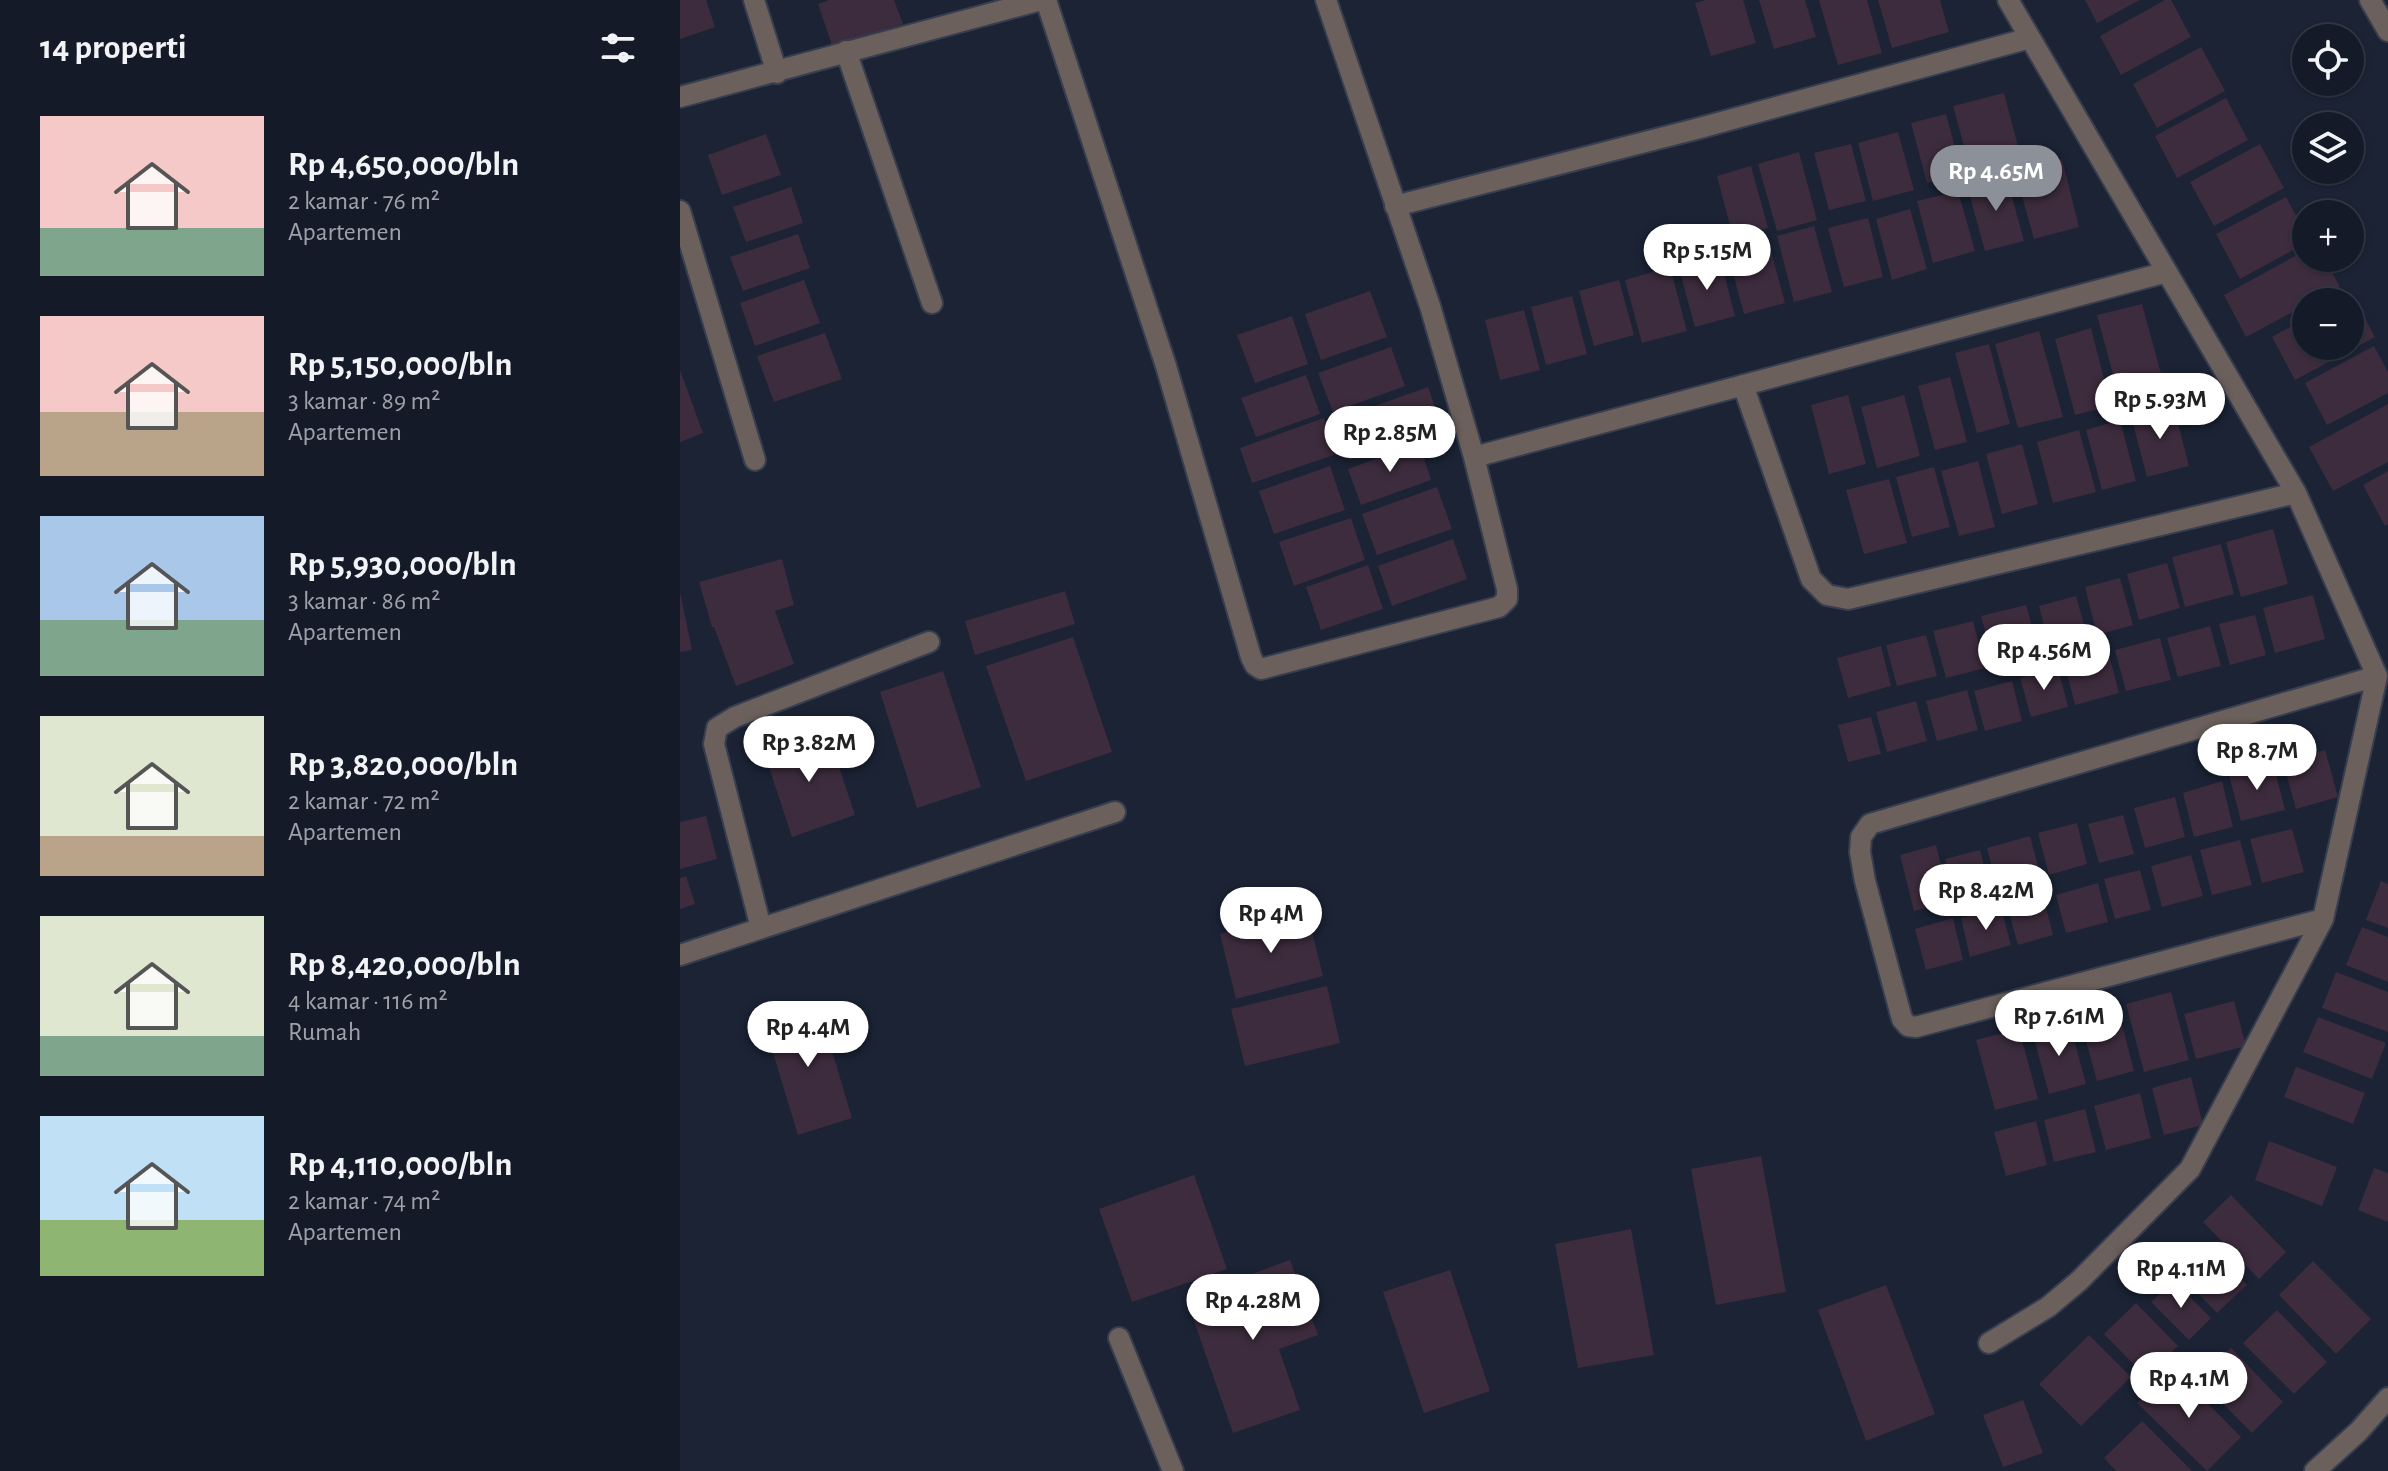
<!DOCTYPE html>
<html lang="id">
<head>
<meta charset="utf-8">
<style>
	:root { --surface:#141a28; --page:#1d2330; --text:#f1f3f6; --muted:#9da1a8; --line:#333845; --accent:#8c9099 }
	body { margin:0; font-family:"Alegreya Sans",sans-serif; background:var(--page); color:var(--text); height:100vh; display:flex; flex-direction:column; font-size:30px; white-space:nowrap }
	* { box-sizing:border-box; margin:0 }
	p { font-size:26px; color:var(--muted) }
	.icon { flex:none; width:44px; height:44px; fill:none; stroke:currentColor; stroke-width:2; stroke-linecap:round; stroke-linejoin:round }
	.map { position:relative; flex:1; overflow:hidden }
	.panel { display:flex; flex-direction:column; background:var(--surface); width:680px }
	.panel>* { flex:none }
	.fabs { position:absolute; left:1612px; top:24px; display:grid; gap:16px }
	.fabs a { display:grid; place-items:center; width:72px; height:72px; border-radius:50%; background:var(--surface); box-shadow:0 2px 6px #0004,0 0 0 2px var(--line); font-size:40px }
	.price { position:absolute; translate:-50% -68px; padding:0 18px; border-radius:28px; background:#fff; color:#222; font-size:26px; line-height:52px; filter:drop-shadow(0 2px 4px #0008) }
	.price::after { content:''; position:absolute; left:50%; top:48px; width:24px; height:18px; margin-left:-12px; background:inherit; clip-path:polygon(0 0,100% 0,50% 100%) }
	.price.active { background:var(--accent); color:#fff }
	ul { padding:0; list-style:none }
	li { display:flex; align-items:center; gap:24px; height:200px; padding:0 40px }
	li span { display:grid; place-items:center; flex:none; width:224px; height:160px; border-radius:0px; color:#555 }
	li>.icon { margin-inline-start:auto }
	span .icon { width:96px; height:96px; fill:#fffc; stroke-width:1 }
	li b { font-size:34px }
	h2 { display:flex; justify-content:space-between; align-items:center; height:96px; padding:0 40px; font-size:34px }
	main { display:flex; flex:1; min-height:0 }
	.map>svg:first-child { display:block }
	.building { fill:#3d2c3d }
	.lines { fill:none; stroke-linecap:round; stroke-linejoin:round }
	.minor-casing { stroke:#363e4f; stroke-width:24 }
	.minor { stroke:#6c605c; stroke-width:20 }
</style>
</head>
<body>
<main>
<section class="panel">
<h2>14 properti<svg class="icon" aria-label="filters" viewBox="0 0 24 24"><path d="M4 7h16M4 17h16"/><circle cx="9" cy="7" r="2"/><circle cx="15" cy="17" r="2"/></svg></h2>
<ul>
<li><span style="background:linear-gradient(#f6c9c9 70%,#7fa58c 0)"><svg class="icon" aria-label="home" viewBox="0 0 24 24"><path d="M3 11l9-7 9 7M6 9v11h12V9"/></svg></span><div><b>Rp 4,650,000/bln</b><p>2 kamar · 76 m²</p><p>Apartemen</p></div></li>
<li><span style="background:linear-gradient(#f6c9c9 60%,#b9a48a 0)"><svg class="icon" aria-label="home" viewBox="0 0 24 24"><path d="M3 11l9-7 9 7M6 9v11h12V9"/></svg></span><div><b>Rp 5,150,000/bln</b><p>3 kamar · 89 m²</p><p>Apartemen</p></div></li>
<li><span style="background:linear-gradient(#a9c7e8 65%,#7fa58c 0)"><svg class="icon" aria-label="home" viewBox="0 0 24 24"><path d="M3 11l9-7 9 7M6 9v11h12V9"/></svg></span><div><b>Rp 5,930,000/bln</b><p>3 kamar · 86 m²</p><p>Apartemen</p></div></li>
<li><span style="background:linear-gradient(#dfe7d0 75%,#b9a48a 0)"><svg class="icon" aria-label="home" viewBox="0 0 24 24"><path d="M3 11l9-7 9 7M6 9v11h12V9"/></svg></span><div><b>Rp 3,820,000/bln</b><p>2 kamar · 72 m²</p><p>Apartemen</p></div></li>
<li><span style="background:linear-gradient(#dfe7d0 75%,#7fa58c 0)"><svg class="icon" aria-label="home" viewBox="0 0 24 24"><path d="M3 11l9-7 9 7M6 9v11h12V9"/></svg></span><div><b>Rp 8,420,000/bln</b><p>4 kamar · 116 m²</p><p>Rumah</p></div></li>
<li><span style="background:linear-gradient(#bfe0f5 65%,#8fb573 0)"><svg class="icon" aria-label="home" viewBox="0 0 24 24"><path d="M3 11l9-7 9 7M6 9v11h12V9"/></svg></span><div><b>Rp 4,110,000/bln</b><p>2 kamar · 74 m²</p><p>Apartemen</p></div></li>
</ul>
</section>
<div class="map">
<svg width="1708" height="1471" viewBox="0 0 1708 1471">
	<rect width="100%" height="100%" fill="#1b2335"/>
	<path class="building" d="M0 0H26L35 27 0 39Z
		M149 0H214L223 24 153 48 138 4Z
		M1026 0H1063L1076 43 1031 56 1015 3Z
		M1079 0H1125L1136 37 1094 49Z
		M1139 0H1187L1202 53 1158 65Z
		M1198 0H1260L1269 32 1212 48Z
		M1405 0H1460L1417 23Z
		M1485 0H1491L1511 37 1441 75 1420 36Z
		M1521 47 1545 91 1477 128 1453 84Z
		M1324 93 1340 154 1290 168 1273 106Z
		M1546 98 1568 140 1497 178 1475 136Z
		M1266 114 1282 174 1247 183 1231 123Z
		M1218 132 1234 190 1193 201 1178 143Z
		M86 134 101 175 42 195 28 155Z
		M1171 144 1186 201 1149 210 1134 153Z
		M1580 144 1604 188 1534 226 1510 182Z
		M1119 152 1137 220 1097 231 1078 164Z
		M1382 159 1399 227 1354 239 1335 171Z
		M1071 166 1088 228 1053 237 1037 176Z
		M1326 175 1344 241 1305 251 1287 186Z
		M111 187 123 223 66 242 53 207Z
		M1278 191 1295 251 1253 263 1237 201Z
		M1606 197 1626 234V243L1560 279 1536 234Z
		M1230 209 1247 269 1212 280 1196 219Z
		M1188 218 1203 277 1164 287 1148 228Z
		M1134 226 1152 292 1114 302 1097 236Z
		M118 234 130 268 63 291 50 257Z
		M1088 240 1105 303 1064 314 1047 251Z
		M1626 250V258H1644L1660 287 1632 302H1626V305L1566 337 1544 295Z
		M1040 258 1055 316 1015 327 999 269Z
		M990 267 1007 331 962 343 945 280Z
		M124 280 140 323 75 346 60 303Z
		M939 280 954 335 914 346 899 291Z
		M690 291 707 337 641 360 625 314Z
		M1672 294 1695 337 1615 380 1592 337 1626 318V346H1670V302H1657Z
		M892 296 907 354 866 365 851 307Z
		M1462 304 1486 392 1441 404 1417 315Z
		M844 310 860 370 820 380 805 320Z
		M612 316 628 364 575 383 557 335Z
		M1411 328 1431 406 1395 415 1375 339Z
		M1359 331 1383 417 1338 428 1315 344Z
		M145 333 162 379 94 402 77 356Z
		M1309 344 1330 424 1297 433 1275 353Z
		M1694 346 1708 372V393L1647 425 1625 383Z
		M711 347 725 386 653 412 638 373Z
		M0 370 23 433 0 442Z
		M626 375 640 414 576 437 561 398Z
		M1270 377 1287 442 1255 450 1238 386Z
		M748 387 762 427 669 460 655 420Z
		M1168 395 1186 464 1149 474 1131 405Z
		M1224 395 1240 456 1197 468 1181 407Z
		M1493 404 1509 466 1467 477 1451 416Z
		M1708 404V462L1653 491 1629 447Z
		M644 418 657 454 572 483 560 448Z
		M1440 420 1456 481 1422 490 1406 430Z
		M1399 430 1416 492 1373 503 1357 442Z
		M739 443 751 480 681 505 668 469Z
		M1342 444 1358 504 1322 514 1306 454Z
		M1298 461 1315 527 1279 536 1261 471Z
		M650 466 665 510 594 534 579 491Z
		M1254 467 1270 527 1232 537 1216 477Z
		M1708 471V524L1705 526 1683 485Z
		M1209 479 1227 543 1184 554 1166 490Z
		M757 487 772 529 697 555 682 514Z
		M671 518 685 560 614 586 599 542Z
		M1593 529 1608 584 1561 597 1546 542Z
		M773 539 787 579 712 606 698 566Z
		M1541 544 1554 594 1505 607 1492 557Z
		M102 559 114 605 95 611 114 664 56 686 34 627H32L19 582Z
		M1487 563 1500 608 1459 620 1447 574Z
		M688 565 703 609 641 630 626 587Z
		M1440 578 1453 625 1417 635 1405 587Z
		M385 591 395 624 295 655 285 621Z
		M0 592 12 650 0 652Z
		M1633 595 1645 639 1595 653 1583 608Z
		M1396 596 1408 639 1370 649 1359 606Z
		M1346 605 1359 650 1314 662 1301 616Z
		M1575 615 1586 655 1550 665 1539 624Z
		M1293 621 1305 668 1266 678 1253 631Z
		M1530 626 1541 666 1498 677 1487 638Z
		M1246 635 1257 676 1217 686 1206 645Z
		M393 637 432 752 346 781 306 666Z
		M1480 638 1491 680 1446 691 1435 650Z
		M1201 646 1211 686 1168 698 1157 658Z
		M1429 654 1439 693 1395 705 1385 666Z
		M1378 668 1388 707 1351 717 1340 678Z
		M263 671 301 787 237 808 200 692Z
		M1332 681 1342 721 1305 731 1294 691Z
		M1287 690 1298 730 1257 741 1246 701Z
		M1236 701 1247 741 1207 752 1196 712Z
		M1191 717 1201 754 1168 762 1158 725Z
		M147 731 175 815 112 837 84 752Z
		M1645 750 1658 797 1616 809 1603 762Z
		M1593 763 1605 810 1561 821 1549 775Z
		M1542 781 1553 827 1514 837 1503 793Z
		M1495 797 1505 837 1465 848 1454 808Z
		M1443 815 1454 854 1419 863 1408 824Z
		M26 816 37 859 0 869V822Z
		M1397 823 1407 864 1369 875 1358 833Z
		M1612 829 1624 872 1582 883 1570 839Z
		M1350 836 1361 877 1318 889 1307 848Z
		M1560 840 1572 885 1532 895 1520 850Z
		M1256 845 1270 902 1234 911 1220 855Z
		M1300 850 1310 889 1276 898 1265 859Z
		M1511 855 1523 896 1482 907 1471 866Z
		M1460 870 1471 910 1435 919 1424 879Z
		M6 876 15 904 0 909V878Z
		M1701 881 1708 884V928L1686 920Z
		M1418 883 1428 922 1386 933 1376 895Z
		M1363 896 1373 935 1338 945 1327 906Z
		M1321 908 1331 945 1290 957 1281 918Z
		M627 912 643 976 556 999 540 934Z
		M1273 918 1283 960 1246 970 1235 929Z
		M1682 927 1708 937V982L1666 965Z
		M1656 972 1708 992V1032L1642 1008Z
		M647 986 660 1043 565 1066 551 1009Z
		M1491 992 1509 1060 1464 1072 1446 1004Z
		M1554 1001 1566 1046 1516 1059 1504 1014Z
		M138 1003 172 1118 118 1135 83 1020Z
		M1437 1005 1454 1071 1417 1081 1399 1015Z
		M1638 1017 1706 1043 1692 1079 1623 1052Z
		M1389 1021 1406 1084 1369 1094 1352 1031Z
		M1339 1029 1358 1099 1315 1110 1296 1040Z
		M1616 1067 1685 1093 1673 1124 1604 1097Z
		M1511 1077 1523 1125 1484 1135 1472 1088Z
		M1460 1093 1471 1138 1426 1150 1414 1106Z
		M1405 1109 1416 1152 1374 1162 1364 1120Z
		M1356 1121 1367 1165 1326 1176 1314 1132Z
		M1589 1141 1657 1167 1642 1206 1575 1180Z
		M1081 1156 1106 1292 1036 1305 1011 1169Z
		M1694 1168 1708 1173V1222L1678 1210Z
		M514 1175 547 1269 452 1302 419 1209Z
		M1551 1195 1606 1252 1579 1279 1523 1222Z
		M951 1229 974 1355 898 1368 875 1244Z
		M1528 1245 1567 1285 1537 1313 1498 1273Z
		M610 1260 638 1335 599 1349 620 1410 553 1433 506 1298Z
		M1633 1261 1691 1319 1656 1354 1599 1295Z
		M770 1270 810 1391 744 1413 703 1292Z
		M1494 1281 1531 1318 1509 1340 1471 1302Z
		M1206 1285 1255 1414 1186 1441 1138 1310Z
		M1456 1303 1498 1346 1466 1377 1424 1334Z
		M1597 1310 1647 1362 1614 1394 1563 1343Z
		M1409 1335 1451 1377 1401 1426 1359 1384Z
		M1551 1348 1603 1402 1572 1433 1518 1379Z
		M1493 1368 1561 1437 1527 1471 1457 1403Z
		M1343 1400 1363 1453 1323 1467 1303 1415Z
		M1462 1421 1512 1471H1436L1424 1458Z"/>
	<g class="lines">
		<defs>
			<path id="minor" d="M74 0 97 73
				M366 0 486 366 571 657 575 665 581 669 819 607 827 599V589L794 457 750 306 646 0
				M1690 0 1708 31
				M166 51 252 303
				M0 97 361 0
				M715 206 1016 129 1350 38
				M0 211 75 460
				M1063 385 1131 579 1147 595 1168 599 1616 493
				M794 457 1487 272
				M1643 919 1236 1027 1228 1026 1222 1019 1185 881 1180 852 1181 837 1190 824 1697 676
				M81 928 34 744 37 728 55 717 249 642
				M0 955 435 812
				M439 1338 493 1471
				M1309 1343 1368 1307 1399 1281 1510 1169 1643 919 1697 676 1616 493 1328 0
				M1635 1471 1679 1431 1708 1398"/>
		</defs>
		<use href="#minor" class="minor-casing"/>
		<use href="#minor" class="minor"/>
	</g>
</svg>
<div class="fabs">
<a><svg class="icon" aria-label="locate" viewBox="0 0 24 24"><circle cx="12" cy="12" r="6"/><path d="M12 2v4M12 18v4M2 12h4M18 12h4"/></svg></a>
<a><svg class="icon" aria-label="layers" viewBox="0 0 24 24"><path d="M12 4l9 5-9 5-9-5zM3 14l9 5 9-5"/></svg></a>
<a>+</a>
<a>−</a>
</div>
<b class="price active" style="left:1316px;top:213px">Rp 4.65M</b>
<b class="price" style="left:1027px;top:292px">Rp 5.15M</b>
<b class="price" style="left:1480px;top:441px">Rp 5.93M</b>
<b class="price" style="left:710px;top:474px">Rp 2.85M</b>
<b class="price" style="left:1364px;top:692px">Rp 4.56M</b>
<b class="price" style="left:129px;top:784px">Rp 3.82M</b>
<b class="price" style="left:1577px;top:792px">Rp 8.7M</b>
<b class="price" style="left:1306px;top:932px">Rp 8.42M</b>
<b class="price" style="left:591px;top:955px">Rp 4M</b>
<b class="price" style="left:1379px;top:1058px">Rp 7.61M</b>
<b class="price" style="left:128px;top:1069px">Rp 4.4M</b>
<b class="price" style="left:1501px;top:1310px">Rp 4.11M</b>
<b class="price" style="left:573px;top:1342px">Rp 4.28M</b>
<b class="price" style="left:1509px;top:1420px">Rp 4.1M</b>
</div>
</main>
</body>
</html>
